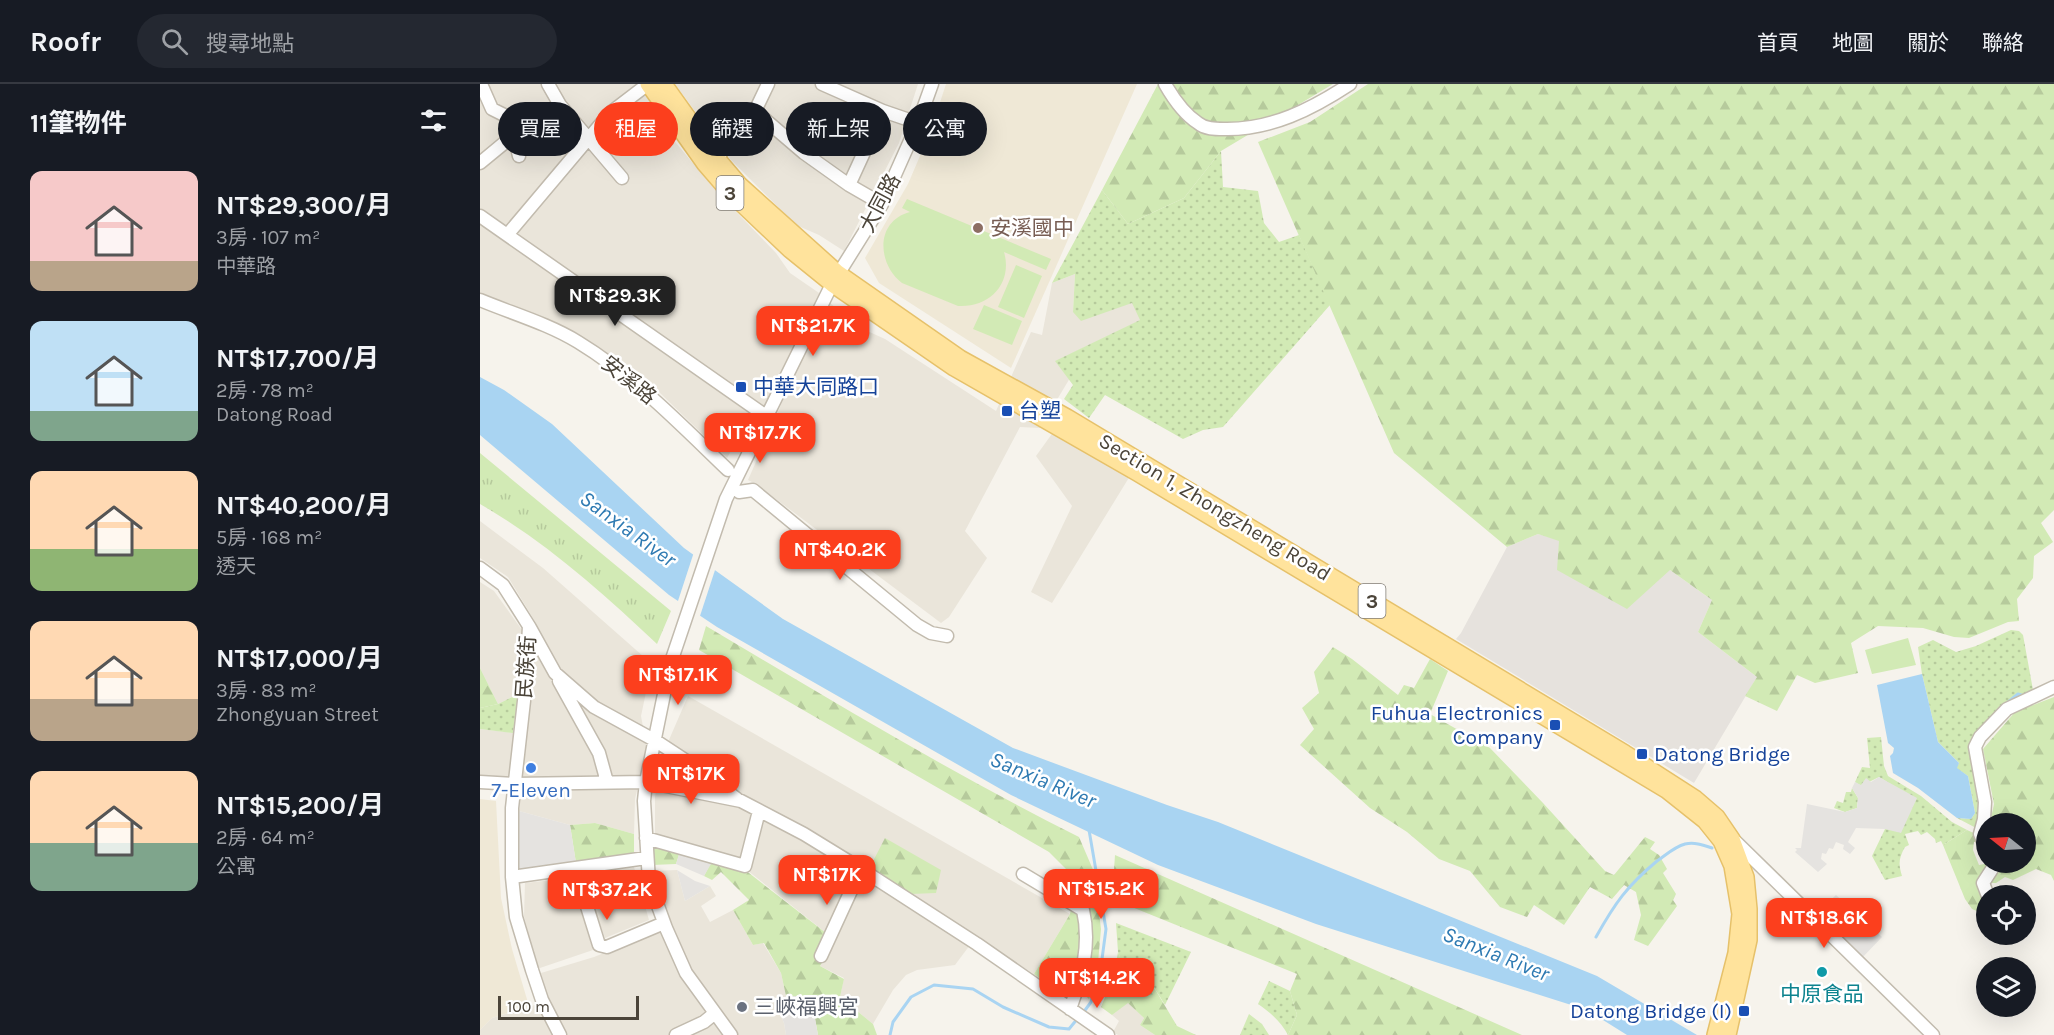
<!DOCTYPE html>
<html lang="zh-TW">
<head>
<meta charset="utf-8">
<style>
	:root { --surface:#171b24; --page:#242831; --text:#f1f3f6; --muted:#9ea1a6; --line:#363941; --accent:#fc3f1d }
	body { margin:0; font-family:Karla,"Noto Sans TC",sans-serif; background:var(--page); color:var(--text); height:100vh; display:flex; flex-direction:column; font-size:22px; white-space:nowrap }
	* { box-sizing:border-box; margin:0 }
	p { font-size:20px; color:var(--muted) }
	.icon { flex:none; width:33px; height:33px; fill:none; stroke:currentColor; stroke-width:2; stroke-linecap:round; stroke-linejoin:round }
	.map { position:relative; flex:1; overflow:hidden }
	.side { display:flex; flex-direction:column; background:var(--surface); width:480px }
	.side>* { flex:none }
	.banner { position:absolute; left:18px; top:18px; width:570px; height:54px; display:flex; gap:12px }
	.needle { width:39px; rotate:288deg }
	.tools { position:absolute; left:1496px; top:729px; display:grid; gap:12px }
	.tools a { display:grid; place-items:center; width:60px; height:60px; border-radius:50%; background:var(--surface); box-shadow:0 6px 24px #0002; font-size:30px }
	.scale { position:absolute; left:18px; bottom:15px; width:141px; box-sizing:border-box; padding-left:6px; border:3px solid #4b4439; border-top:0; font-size:16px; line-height:21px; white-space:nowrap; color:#4b4439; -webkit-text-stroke:4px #fff; paint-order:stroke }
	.price { position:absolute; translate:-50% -51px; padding:0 14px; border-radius:12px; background:var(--accent); color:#fff; font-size:20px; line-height:39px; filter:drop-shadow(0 2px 3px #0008) }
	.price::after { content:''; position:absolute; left:50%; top:36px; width:18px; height:14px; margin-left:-9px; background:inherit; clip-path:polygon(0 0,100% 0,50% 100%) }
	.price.active { background:#222; color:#fff }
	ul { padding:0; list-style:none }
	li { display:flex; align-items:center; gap:18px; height:150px; padding:0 30px }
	li span { display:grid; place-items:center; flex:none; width:168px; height:120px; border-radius:12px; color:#555 }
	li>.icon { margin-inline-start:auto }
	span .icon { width:72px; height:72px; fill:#fffc; stroke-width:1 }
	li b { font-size:26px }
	h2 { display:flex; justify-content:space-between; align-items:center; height:72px; padding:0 30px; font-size:26px }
	.chip { padding:0 21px; border-radius:27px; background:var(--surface); box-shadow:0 6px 24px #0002; font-size:21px; line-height:54px }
	.chip.active { background:var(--accent); color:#fff }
	header { display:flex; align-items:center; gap:36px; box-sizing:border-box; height:84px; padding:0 30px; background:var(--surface); border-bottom:2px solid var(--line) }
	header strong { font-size:28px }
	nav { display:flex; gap:33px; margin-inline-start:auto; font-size:21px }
	.search { width:420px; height:54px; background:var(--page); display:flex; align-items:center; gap:15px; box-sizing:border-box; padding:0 21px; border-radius:33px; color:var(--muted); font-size:22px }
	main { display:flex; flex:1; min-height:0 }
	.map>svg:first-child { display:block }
	.residential { fill:#eae5da }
	.industrial { fill:#e6e2dd }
	.education { fill:#efe8d6 }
	.grass { fill:url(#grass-dots) }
	.forest { fill:url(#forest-firs) }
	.park { fill:url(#park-tufts) }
	.garden { fill:#d2eab5 }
	.parking { fill:#e5e3e0 }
	.water { fill:#a9d4f2 }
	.pier { fill:#f6f3ec }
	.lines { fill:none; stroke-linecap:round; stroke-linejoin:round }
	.stream { stroke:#a9d4f2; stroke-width:3 }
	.minor-casing { stroke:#c2bbae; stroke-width:15 }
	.major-casing { stroke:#e6c16a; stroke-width:18 }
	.minor { stroke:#fff; stroke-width:12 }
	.major { stroke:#ffe39c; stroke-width:15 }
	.education-dot { fill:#8d6e63; stroke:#fff; stroke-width:2 }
	.transit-dot { fill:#1a4fb4; stroke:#fff; stroke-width:2 }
	.shop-dot { fill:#3f7fe0; stroke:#fff; stroke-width:2 }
	.culture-dot { fill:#0f9aa8; stroke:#fff; stroke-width:2 }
	.worship-dot { fill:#6b7280; stroke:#fff; stroke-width:2 }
	.labels { text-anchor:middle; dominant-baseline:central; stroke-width:5; stroke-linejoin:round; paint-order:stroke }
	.shield { fill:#fff; stroke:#817c74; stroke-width:1.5 }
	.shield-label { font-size:20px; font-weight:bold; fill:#4b4439 }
	.street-label { font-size:21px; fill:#4b4439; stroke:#fff }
	.education-label { font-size:21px; fill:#785e54; stroke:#fff; text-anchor:start }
	.transit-label { font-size:21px; fill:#164399; stroke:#fff; text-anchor:start }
	.shop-label { font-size:21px; fill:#366cbe; stroke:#fff }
	.culture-label { font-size:21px; fill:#0d838f; stroke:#fff }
	.worship-label { font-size:21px; fill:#5b616d; stroke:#fff; text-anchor:start }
	.water-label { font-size:22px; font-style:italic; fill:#2e7ab2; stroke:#fff }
</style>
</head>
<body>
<header>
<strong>Roofr</strong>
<div class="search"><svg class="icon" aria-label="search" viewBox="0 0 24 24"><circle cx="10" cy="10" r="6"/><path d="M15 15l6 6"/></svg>搜尋地點</div>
<nav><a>首頁</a><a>地圖</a><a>關於</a><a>聯絡</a></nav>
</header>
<main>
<section class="side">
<h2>11筆物件<svg class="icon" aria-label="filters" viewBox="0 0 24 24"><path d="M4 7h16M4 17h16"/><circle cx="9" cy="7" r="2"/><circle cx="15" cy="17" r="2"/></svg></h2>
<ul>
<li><span style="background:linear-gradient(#f6c9c9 75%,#b9a48a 0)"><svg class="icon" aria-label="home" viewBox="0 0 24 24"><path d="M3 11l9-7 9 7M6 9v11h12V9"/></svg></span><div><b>NT$29,300/月</b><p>3房 · 107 m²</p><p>中華路</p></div></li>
<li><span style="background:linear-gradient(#bfe0f5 75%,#7fa58c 0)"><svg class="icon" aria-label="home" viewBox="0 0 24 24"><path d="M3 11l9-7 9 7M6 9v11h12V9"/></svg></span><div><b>NT$17,700/月</b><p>2房 · 78 m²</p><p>Datong Road</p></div></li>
<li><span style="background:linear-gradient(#ffd9b3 65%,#8fb573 0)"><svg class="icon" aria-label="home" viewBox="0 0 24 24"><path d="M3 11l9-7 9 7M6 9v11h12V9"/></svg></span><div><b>NT$40,200/月</b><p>5房 · 168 m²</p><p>透天</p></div></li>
<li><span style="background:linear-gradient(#ffd9b3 65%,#b9a48a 0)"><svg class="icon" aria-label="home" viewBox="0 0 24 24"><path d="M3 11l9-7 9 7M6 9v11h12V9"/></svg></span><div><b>NT$17,000/月</b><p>3房 · 83 m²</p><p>Zhongyuan Street</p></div></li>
<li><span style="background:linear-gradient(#ffd9b3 60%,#7fa58c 0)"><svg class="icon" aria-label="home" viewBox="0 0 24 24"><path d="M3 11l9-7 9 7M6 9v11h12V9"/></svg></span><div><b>NT$15,200/月</b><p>2房 · 64 m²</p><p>公寓</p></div></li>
</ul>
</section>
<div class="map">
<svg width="1574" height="951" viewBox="0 0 1574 951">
	<defs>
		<pattern id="grass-dots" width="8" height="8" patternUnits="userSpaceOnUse" patternTransform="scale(1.5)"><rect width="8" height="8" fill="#d2eab5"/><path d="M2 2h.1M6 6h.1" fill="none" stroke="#b6ca9c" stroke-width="1.8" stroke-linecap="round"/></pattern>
		<pattern id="forest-firs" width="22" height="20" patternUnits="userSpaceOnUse" patternTransform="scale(1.5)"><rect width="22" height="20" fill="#d2eab5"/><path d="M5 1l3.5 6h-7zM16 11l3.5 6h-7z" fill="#b6ca9c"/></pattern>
		<pattern id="park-tufts" width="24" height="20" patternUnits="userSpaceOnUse" patternTransform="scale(1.5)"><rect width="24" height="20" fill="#d2eab5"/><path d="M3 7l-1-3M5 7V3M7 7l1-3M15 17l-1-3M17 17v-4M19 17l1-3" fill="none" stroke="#b6ca9c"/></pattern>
	</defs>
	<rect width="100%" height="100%" fill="#f6f3ec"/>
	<path class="residential" d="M0 0H159L191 53 237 108 296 169 310 189 342 211 287 323 270 332 247 374 179 308 99 251 0 211Z
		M195 0H438L419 59 364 167 339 151 316 141 251 76Z
		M595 190 593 228 653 218 661 236 576 277 590 294 560 344 540 343 485 447 507 474 469 533 461 539 276 400 268 396 347 216 374 241 405 255 516 327 551 248 562 251 572 199Z
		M574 347 650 392 572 519 551 508 592 422 556 372Z
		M0 437 63 484 172 580 161 632 167 664 155 715 154 750 115 739 90 741 39 727 42 694 0 691V645L44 650 56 539 28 493 0 474Z
		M0 498 14 507 42 546 38 610 18 620 0 584Z
		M208 612 590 830 554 890 496 853 475 881 437 886 426 891 413 906 393 940 360 913 364 894 340 882 355 856 248 771 175 750V713L182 672Z
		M154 783 169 836 125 854 102 791Z
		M197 786 205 817 230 802 236 812 221 822 230 838 253 826 273 861 283 859 301 889 306 912 300 920V930L304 939 306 951H0V946L12 934 68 917 61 889 114 873 191 842 171 787Z
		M91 794 113 866 57 885 44 832 45 799Z
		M648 918 664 934 660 941 675 951H638L633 948 639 937 632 931Z"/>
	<path class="industrial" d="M1058 450 1190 486 1232 516 1218 548 1277 593 1214 699 976 555 981 549 1027 463Z"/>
	<path class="education" d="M466 0H657L531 284 399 199 385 174 428 100 451 46Z
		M0 715 16 717 21 814 32 865 49 922 12 934 0 946Z"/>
	<path class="grass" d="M741 67 743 103 778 107 784 139 799 158 819 151 850 221 743 343 723 346 703 355 625 311 609 334 584 315 593 301 575 277 660 236 652 219 601 237 593 228 595 190 572 199 622 106 648 140 704 114Z
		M1531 546 1539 547 1543 551 1553 606 1520 623 1495 648 1488 665 1502 719 1498 745 1477 734 1491 735 1495 729 1488 692 1476 684 1479 679 1458 658 1442 590 1438 563 1453 556 1476 568 1496 562Z
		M38 610 33 649 0 645V624L18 620Z
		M1401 653 1404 682 1408 692 1441 712 1472 738 1487 746 1463 761 1461 757 1456 759 1455 755 1447 748 1441 751 1438 747 1425 750 1429 761 1425 763C1419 774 1418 779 1422 792L1405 796 1392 772 1405 745 1412 701 1399 693 1381 702 1375 698 1382 683 1390 684 1387 654Z
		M1372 704 1378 714 1377 724 1365 728 1354 724 1357 717 1363 719 1366 708H1371Z
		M636 839 711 868 685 921 672 900 650 901 638 868Z
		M789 897 810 907 817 931 808 951C801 938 790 928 778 920Z
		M769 930 782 940 789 951H760Z"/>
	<path class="forest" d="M678 0H853L741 67 704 114 648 140 622 106Z
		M888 0H1574V426L1561 439 1573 458 1554 472 1553 494 1537 515 1539 537 1528 538 1489 554 1474 553 1443 544 1398 542 1371 559 1378 589 1335 599 1317 591 1297 627 1265 612 1277 593 1218 548 1232 516 1190 486 1147 525 1077 486 1079 457 1058 450 1027 463 914 369 778 58 830 38Z
		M226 542C349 615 471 689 599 753L614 788 621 845 617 890 609 915 596 903 588 915 554 890 590 830 597 796 569 768 219 566Z
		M853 563 872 575 918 611 924 601 934 604 950 575 968 587 950 630 1010 664 1063 719 1125 787 1134 791 1165 753 1175 758 1170 765 1179 771 1187 785 1183 789 1196 810 1193 816 1197 822 1168 862 1154 856 1161 831 1156 808 1144 801 1132 815 1110 803 1084 841 1054 821 1047 833 1020 823 990 787 959 775 927 748 890 724 820 661 834 645 822 624 839 609 834 588Z
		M0 584 18 620 0 624Z
		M1574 613V797L1571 791 1556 785 1533 796 1525 793 1516 799H1509L1517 779 1545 778V740L1510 739 1514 720 1503 665 1535 628Z
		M115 739 154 750V770L96 779 90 741Z
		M1487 746 1498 751 1500 756 1494 758 1493 766 1499 781 1510 779 1506 831 1492 825 1485 815 1463 761Z
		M405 754 461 786 456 809 431 810 390 783Z
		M169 758 269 789 355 856 340 882 364 895 360 913 393 940 397 951H338L331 913 306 912 301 889 284 859 273 861 253 826 269 816 241 788 232 796 224 792 230 780 199 771 196 780 172 781Z
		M635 771 1042 951H808L817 931 810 907 817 890 632 815Z
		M638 868 650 900H672L697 942 716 951H675L660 941 664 934 648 919 632 931 621 923 633 894Z"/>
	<path class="park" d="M0 369 191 527 177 560C122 508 66 458 0 420Z"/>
	<path class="garden" d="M427 115 571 175 566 186 524 168C533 199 510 224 478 222L422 199C397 180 395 137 430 128L422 124Z
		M536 181 562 192 544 234 518 223Z
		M504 221 542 237 532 261 493 245Z
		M1428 554 1436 581 1392 590 1385 566Z"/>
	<path class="parking" d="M1399 693 1437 714 1421 749 1405 745 1376 744 1368 758 1375 764 1370 770 1363 765 1364 761 1356 758 1353 765 1349 764 1346 770 1342 769 1341 775 1347 780 1338 788 1315 768 1317 766 1315 764H1321L1327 720 1365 728 1377 724 1378 714 1372 704 1375 698 1381 701 1386 694 1391 698Z
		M39 727 90 741 96 779 39 787 38 754Z
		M199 770 231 780 224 792 196 780Z
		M197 786 215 797 230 802 205 817Z
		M1356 811 1402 853 1382 874 1336 830Z
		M306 912 331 913 338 951H306L304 939 300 930V920Z"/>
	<path class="water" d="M0 293 24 306 72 340 204 464 303 535 533 664 687 721 738 738 1117 892 1217 951H1147L1107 926 836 840 678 781 531 711 237 543 189 511 0 351Z
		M1442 590 1458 658 1479 679 1477 684 1488 692 1495 729 1491 735 1477 734 1438 704 1413 689 1410 672 1413 669 1414 664 1408 659 1397 601Z"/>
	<path class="pier" d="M214 468 236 483 219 535 197 520Z"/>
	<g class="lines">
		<path class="stream" d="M1527 619 1538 610 1544 612
			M1116 853C1135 819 1147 802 1177 777 1186 771 1194 763 1205 760 1215 758 1223 761 1232 764
			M603 929 611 918 620 890 626 845 609 746
			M410 951 413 938 431 913 454 901 493 905 523 923 569 943 589 945 598 934"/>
		<defs>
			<path id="minor" d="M1 0 12 25 30 34 39 72
				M68 0 80 21 142 94
				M342 0 403 27 438 39
				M685 0C693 14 704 30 718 39 725 45 735 45 744 45 791 46 832 25 870 0
				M275 27 324 69 369 101 402 120
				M237 74 275 27 288 0
				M0 79 35 50
				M369 101 403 27
				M0 132 286 332
				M28 150 130 29 168 0
				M0 216C31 229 69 240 98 258 154 292 201 341 248 386
				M259 408 273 406 437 541 451 549 467 552
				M0 484 23 501 49 542 46 599 32 724V793L36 833 52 886 62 916 80 951
				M49 542 75 589 114 623 176 657 217 684 257 715
				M79 597 119 669 127 698
				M0 698 34 700 166 698 261 717 324 750 381 785 497 860 628 951
				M166 754 265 782 279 727
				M1254 756 1453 951
				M1506 764 1500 750 1504 735 1505 718 1495 663 1500 653 1527 625 1574 603
				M95 784 119 861 127 863 184 839
				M543 790 603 826C611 861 602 892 590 925
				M32 793 166 774
				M1508 812 1503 799 1514 782 1512 778
				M341 872 381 785
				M196 951 224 938 235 929
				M251 951 206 889 186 844 169 797 164 717 166 698 190 581 246 415 352 200 402 120 438 39 452 0"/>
			<path id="major" d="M168 0 224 79 249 108 310 166 352 200 429 253 474 284 657 389 1186 706 1225 737 1241 757 1252 782 1260 830 1256 869 1235 951
				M184 0 237 74 260 101 358 189 480 274 587 333 730 419 1145 669 1215 714 1237 733 1252 755 1266 793 1269 825V856L1248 951"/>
		</defs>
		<use href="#minor" class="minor-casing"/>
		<use href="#major" class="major-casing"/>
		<use href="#minor" class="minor"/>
		<use href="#major" class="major"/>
	</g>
	<circle class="education-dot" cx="498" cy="144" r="6"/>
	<g class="transit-dot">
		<rect x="255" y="297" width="12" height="12" rx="3"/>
		<rect x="521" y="321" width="12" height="12" rx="3"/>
		<rect x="1069" y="635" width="12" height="12" rx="3"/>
		<rect x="1156" y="664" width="12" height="12" rx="3"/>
		<rect x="1258" y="921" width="12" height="12" rx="3"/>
	</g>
	<circle class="shop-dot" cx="51" cy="684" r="6"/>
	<circle class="culture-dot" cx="1342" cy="888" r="6"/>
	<circle class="worship-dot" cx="262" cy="923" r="6"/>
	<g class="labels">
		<g class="shield">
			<rect x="236.5" y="92" width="27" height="34" rx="4.5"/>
			<rect x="878.5" y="500" width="27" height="34" rx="4.5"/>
		</g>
		<g class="shield-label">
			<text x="250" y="109">3</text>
			<text x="892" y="517">3</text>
		</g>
		<g class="street-label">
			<text transform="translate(400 119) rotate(-62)">大同路</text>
			<text transform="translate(149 296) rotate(39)">安溪路</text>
			<text transform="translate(735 423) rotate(31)">Section 1, Zhongzheng Road</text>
			<text transform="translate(46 583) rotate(-86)">民族街</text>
		</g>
		<g class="education-label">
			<text x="510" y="144">安溪國中</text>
		</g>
		<g class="transit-label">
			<text x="273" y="303">中華大同路口</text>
			<text x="539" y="327">台塑</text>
			<text x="1063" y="629" text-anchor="end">Fuhua Electronics<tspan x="1063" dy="24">Company</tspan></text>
			<text x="1174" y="670">Datong Bridge</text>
			<text x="1252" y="927" text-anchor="end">Datong Bridge (I)</text>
		</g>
		<g class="shop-label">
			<text x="51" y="706">7-Eleven</text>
		</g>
		<g class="culture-label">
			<text x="1342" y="910">中原食品</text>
		</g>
		<g class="worship-label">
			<text x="274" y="923">三峽福興宮</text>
		</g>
		<g class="water-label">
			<text transform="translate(148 445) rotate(36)">Sanxia River</text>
			<text transform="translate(563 696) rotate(23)">Sanxia River</text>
			<text transform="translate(1016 870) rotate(22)">Sanxia River</text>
		</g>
	</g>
</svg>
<div class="tools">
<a><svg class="needle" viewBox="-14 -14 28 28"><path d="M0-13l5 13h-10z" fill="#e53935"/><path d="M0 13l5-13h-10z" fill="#9ea1a6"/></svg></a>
<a><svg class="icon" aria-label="locate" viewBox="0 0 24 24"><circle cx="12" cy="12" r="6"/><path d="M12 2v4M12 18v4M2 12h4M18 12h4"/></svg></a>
<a><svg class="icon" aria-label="layers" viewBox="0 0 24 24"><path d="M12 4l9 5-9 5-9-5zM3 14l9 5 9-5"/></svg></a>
</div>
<div class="scale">100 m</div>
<b class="price active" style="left:135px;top:243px">NT$29.3K</b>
<b class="price" style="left:333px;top:273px">NT$21.7K</b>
<b class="price" style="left:280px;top:380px">NT$17.7K</b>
<b class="price" style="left:360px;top:497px">NT$40.2K</b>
<b class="price" style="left:198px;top:622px">NT$17.1K</b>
<b class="price" style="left:211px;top:721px">NT$17K</b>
<b class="price" style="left:347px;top:822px">NT$17K</b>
<b class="price" style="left:621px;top:836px">NT$15.2K</b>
<b class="price" style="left:127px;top:837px">NT$37.2K</b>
<b class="price" style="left:1344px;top:865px">NT$18.6K</b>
<b class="price" style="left:617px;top:925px">NT$14.2K</b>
<div class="banner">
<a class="chip">買屋</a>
<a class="chip active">租屋</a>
<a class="chip">篩選</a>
<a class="chip">新上架</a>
<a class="chip">公寓</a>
</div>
</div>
</main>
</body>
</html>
